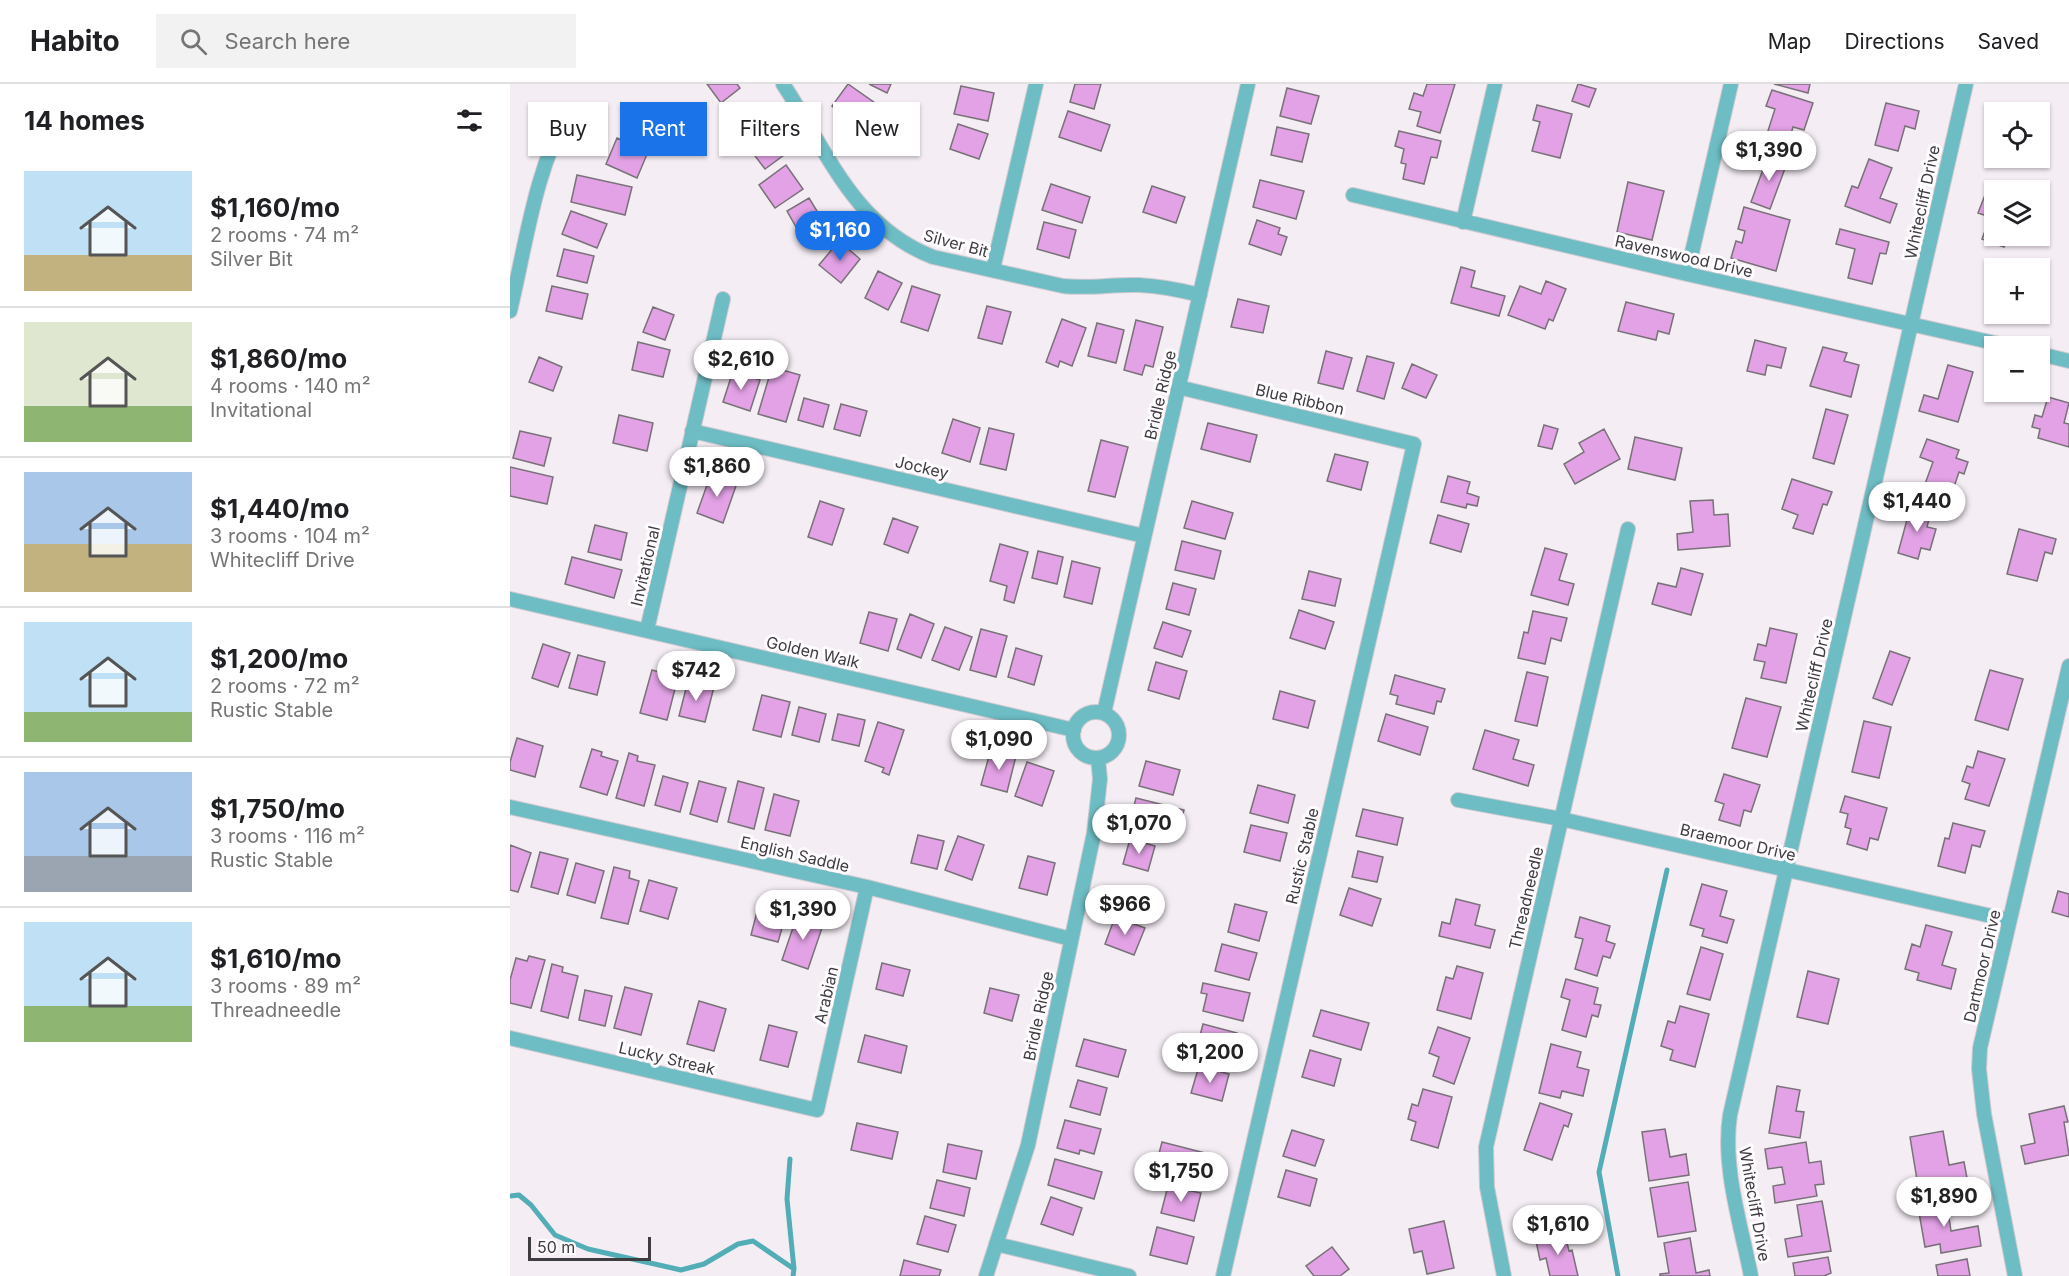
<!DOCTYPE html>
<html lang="en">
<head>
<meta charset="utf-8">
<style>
	:root { --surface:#fff; --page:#f2f2f2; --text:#202124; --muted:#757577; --line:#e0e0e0; --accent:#1a73e8 }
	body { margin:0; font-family:Inter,sans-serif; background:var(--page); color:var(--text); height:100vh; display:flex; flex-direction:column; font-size:22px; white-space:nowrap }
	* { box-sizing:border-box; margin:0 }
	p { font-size:20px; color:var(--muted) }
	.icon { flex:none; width:33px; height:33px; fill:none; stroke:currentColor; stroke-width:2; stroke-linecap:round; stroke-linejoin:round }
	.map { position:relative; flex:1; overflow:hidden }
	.panel { display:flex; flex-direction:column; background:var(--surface); width:510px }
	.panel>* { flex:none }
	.top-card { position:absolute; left:18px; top:18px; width:570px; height:54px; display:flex; gap:12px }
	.tools { position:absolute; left:1474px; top:18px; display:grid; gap:12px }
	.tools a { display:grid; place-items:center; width:66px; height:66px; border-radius:0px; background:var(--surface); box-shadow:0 2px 4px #0004; font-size:30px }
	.scale { position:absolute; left:18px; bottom:15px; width:123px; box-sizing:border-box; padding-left:6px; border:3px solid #3f3c3f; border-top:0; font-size:16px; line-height:21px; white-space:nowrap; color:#3f3c3f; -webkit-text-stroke:4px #fffcff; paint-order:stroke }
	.price { position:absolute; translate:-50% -51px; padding:0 14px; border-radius:21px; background:#fff; color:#222; font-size:20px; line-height:39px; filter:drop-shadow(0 2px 3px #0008) }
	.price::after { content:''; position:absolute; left:50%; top:36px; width:18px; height:14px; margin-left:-9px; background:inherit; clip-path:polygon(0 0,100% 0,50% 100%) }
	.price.on { background:var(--accent); color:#fff }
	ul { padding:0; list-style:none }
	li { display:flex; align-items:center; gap:18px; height:150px; padding:0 24px }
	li+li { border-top:2px solid var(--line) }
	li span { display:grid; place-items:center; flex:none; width:168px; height:120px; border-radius:0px; color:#555 }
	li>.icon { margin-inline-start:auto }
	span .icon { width:72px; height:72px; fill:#fffc; stroke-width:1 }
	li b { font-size:26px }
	h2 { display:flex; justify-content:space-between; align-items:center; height:72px; padding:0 24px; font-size:26px }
	.chip { padding:0 21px; border-radius:0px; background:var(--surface); box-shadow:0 2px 4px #0004; font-size:21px; line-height:54px }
	.chip.on { background:var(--accent); color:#fff }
	header { display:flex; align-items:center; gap:36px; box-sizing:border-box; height:84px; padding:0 30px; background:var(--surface); border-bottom:2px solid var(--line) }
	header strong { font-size:28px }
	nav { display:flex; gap:33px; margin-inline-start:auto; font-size:21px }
	.search { width:420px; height:54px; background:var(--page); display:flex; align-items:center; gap:15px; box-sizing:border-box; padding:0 21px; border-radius:0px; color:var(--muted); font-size:22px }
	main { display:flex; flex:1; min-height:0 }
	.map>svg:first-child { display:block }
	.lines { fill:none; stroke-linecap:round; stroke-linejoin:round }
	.stream { stroke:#53adb6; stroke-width:5 }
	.building { fill:#e2a2e5; stroke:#787278; stroke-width:1.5 }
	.street-casing { stroke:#d0cad0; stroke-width:16 }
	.street { stroke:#6ebdc4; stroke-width:14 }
	.labels { text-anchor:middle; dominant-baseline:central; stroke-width:6; stroke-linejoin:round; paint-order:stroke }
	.street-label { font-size:16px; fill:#3f3c3f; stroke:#fffcff }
</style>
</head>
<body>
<header>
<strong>Habito</strong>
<div class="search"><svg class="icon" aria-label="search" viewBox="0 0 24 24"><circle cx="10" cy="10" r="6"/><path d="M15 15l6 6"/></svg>Search here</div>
<nav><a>Map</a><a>Directions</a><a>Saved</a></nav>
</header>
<main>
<section class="panel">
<h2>14 homes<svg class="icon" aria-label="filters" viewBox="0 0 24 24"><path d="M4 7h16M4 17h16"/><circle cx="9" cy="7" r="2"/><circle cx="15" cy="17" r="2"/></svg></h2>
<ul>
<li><span style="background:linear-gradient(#bfe0f5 70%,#c2b280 0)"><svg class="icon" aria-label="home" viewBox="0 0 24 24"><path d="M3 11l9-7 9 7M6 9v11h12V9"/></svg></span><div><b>$1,160/mo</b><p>2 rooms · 74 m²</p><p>Silver Bit</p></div></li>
<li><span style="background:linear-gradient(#dfe7d0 70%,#8fb573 0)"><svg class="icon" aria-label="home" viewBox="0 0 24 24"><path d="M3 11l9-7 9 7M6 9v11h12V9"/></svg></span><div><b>$1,860/mo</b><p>4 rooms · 140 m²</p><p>Invitational</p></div></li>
<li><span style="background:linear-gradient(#a9c7e8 60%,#c2b280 0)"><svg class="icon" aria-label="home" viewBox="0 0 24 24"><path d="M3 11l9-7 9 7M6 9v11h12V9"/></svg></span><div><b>$1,440/mo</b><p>3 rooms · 104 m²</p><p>Whitecliff Drive</p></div></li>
<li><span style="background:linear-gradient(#bfe0f5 75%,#8fb573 0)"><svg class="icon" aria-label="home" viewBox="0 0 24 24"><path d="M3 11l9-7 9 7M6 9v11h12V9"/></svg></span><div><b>$1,200/mo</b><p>2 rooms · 72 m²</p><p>Rustic Stable</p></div></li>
<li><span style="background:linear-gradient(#a9c7e8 70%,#9aa5b1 0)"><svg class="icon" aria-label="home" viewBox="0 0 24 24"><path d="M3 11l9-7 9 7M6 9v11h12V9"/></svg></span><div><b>$1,750/mo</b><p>3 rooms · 116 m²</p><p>Rustic Stable</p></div></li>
<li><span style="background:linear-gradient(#bfe0f5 70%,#8fb573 0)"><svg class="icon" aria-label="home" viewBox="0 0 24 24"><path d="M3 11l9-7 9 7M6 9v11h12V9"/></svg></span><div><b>$1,610/mo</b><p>3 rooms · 89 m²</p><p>Threadneedle</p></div></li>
</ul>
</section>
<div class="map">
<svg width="1559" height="1192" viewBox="0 0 1559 1192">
	<rect width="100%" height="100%" fill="#f4edf4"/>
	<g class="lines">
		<path class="stream" d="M280 1075 277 1115 284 1185
			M0 1112 9 1111 21 1121 45 1151 78 1165 171 1186 194 1180 228 1160 243 1157 284 1185 283 1192
			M1108 1192 1089 1088 1157 786"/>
	</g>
	<path class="building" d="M197 0H227L230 4 211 19Z
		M338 0 375 26 358 49 322 22Z
		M359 0H381L377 9Z
		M565 0H591L584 25 560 18Z
		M917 0H945L930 49 907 42 911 28 899 25 904 9 913 12Z
		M1068 0 1086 5 1079 23 1062 17Z
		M1264 0H1300L1298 9Z
		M451 2 484 9 478 37 444 30Z
		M777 4 809 12 801 40 770 32Z
		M1262 6 1303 19 1294 46 1283 43 1278 60 1256 53 1265 25 1256 22Z
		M1376 19 1409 27 1405 45 1395 42 1388 67 1365 61Z
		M1027 21 1062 30 1050 74 1022 67 1030 38 1023 36Z
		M558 27 600 41 591 67 549 53Z
		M448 40 478 50 469 75 440 65Z
		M767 43 799 50 792 78 761 71Z
		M889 47 931 57 927 74 921 73 914 100 893 95 896 80 891 79 894 65 885 62Z
		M258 50 274 71 255 85 239 64Z
		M107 54 138 68 127 94 96 80Z
		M1258 72 1277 79 1260 125 1241 118Z
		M1359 75 1382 84 1370 114 1387 120 1380 139 1335 122 1342 102 1348 104Z
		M276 81 293 105 265 124 249 101Z
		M67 91 122 103 115 131 61 118Z
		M750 96 794 107 786 135 743 123Z
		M1118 98 1154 107 1142 156 1107 148Z
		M541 100 580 113 572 139 532 126Z
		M642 102 675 113 666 139 633 128Z
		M1475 111 1485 115V152H1499L1494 163 1472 155 1480 133 1468 129Z
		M299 114 313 137 290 150 277 127Z
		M1234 123 1280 136 1266 187 1221 174 1226 157 1232 159 1235 147 1228 145Z
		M61 127 97 140 87 164 52 150Z
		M747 136 770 144 768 150 777 153 771 171 739 160Z
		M534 138 566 146 559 174 527 165Z
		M1330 145 1379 158 1376 170 1370 169 1362 200 1338 194 1345 165 1326 160Z
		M329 157 350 175 331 199 309 181Z
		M54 165 84 172 77 199 47 192Z
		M951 183 965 187 961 203 995 212 989 232 941 219Z
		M368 187 392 199 378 226 355 214Z
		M1036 197 1056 205 1043 237 1039 235 1035 245 998 231 1010 202 1031 210Z
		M42 202 78 210 72 235 36 227Z
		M402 202 430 211 418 247 391 238Z
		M728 215 759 222 753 249 721 243Z
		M1116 218 1164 230 1159 250 1148 247 1146 256 1108 247Z
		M477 222 501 228 492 260 468 254Z
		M143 223 164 231 155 256 133 248Z
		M552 235 576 244 562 282 550 277 548 283 536 278Z
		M626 236 653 243 643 283 635 281 632 291 614 286Z
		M587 239 614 246 606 279 578 272Z
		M1245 256 1276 264 1271 284 1257 281 1255 291 1237 287Z
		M128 258 160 266 153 293 122 286Z
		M1313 263 1337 269 1334 277 1349 281 1341 313 1300 302Z
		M816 267 842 274 833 305 808 299Z
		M857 272 884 279 874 315 847 307Z
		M29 273 52 283 43 307 19 298Z
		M902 280 927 291 916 314 892 304Z
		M1438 281 1463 288 1448 338 1409 327 1414 311 1428 315Z
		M262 283 290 291 276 338 248 330Z
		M223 287 250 296 240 327 213 318Z
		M1538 313 1559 319 1554 339 1559 340V363L1528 354 1530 345 1522 343 1525 331 1532 333Z
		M294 314 319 321 313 343 288 336Z
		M331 320 357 327 350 352 324 345Z
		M1316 325 1338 331 1324 380 1303 374Z
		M109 331 143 339 137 367 103 359Z
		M443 335 470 344 460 378 432 369Z
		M698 339 747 351 740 378 691 365Z
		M1034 341 1048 345 1042 365 1028 362Z
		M479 344 504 350 496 386 470 380Z
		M1094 345 1110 375 1065 400 1054 380 1074 368 1069 359Z
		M10 347 41 354 34 382 3 374Z
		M1125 353 1172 364 1165 396 1118 385Z
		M1417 355 1449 366 1446 374 1458 378 1454 390 1449 388 1442 409 1415 400 1423 378 1410 373Z
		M591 356 618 363 605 413 578 407Z
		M825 370 858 378 851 406 817 397Z
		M0 383 43 393 37 420 0 412Z
		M201 390 227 399 213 439 187 429Z
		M938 392 960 398 957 409 969 413 967 422 957 420 956 424 931 418Z
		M1282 395 1322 408 1317 421 1313 420 1303 450 1283 444 1288 431 1272 425Z
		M1203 416 1204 431 1218 430 1220 462 1168 466 1167 450 1183 448 1180 417Z
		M310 417 334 425 322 461 298 453Z
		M682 417 723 429 715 455 674 444Z
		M1401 421 1421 427 1417 443 1426 445 1420 466 1411 464 1408 475 1388 469Z
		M928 431 959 440 951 468 920 459Z
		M383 434 408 443 398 469 374 460Z
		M85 441 117 449 111 476 78 468Z
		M1509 445 1546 455 1542 470 1535 468 1527 497 1497 490Z
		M672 457 711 467 704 495 665 486Z
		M490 460 518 468 504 519 494 516 497 502 480 497Z
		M1035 464 1057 470 1049 496 1064 500 1058 521 1021 511Z
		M528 467 553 473 547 500 522 494Z
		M62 473 112 486 104 514 55 500Z
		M562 477 590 484 582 520 554 513Z
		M1171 484 1193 490 1181 531 1142 520 1148 499 1166 503Z
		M799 487 831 495 825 522 792 515Z
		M663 499 686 505 679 531 656 525Z
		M789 526 824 538 815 565 780 554Z
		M1023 527 1057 534 1051 557 1041 554 1035 580 1008 574 1014 548 1018 549Z
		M359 528 387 535 378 567 350 559Z
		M400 530 424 540 411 574 387 565Z
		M653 538 681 547 672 573 644 564Z
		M435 543 462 553 449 586 422 576Z
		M1260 544 1287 550 1276 599 1251 594 1255 578 1244 576 1248 560 1256 562Z
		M471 545 497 552 486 593 460 586Z
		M33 560 60 569 48 603 22 594Z
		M506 564 532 572 524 601 498 593Z
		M1380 567 1400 574 1382 621 1363 614Z
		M68 571 95 578 87 611 59 604Z
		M646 578 677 587 669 615 638 606Z
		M142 586 168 593 157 636 130 629Z
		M1480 586 1513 595 1498 646 1465 636Z
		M1017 588 1038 593 1027 642 1005 637Z
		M885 591 935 605 931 618 927 617 924 630 886 620 888 612 880 610Z
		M178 597 204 603 195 638 169 632Z
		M770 607 805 617 798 644 763 635Z
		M252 611 280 618 271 653 243 646Z
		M1236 614 1271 623 1257 673 1222 664Z
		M289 623 316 630 309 658 282 651Z
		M328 630 355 636 349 662 322 656Z
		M876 630 918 643 910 671 868 657Z
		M1354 637 1381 643 1369 694 1342 688Z
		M368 638 394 646 379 691 372 688 374 684 355 677Z
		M975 646 1009 656 1003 675 1024 681 1018 702 963 685Z
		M7 654 33 662 25 693 0 686V678Z
		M82 665 92 668 91 672 108 677 97 711 70 703Z
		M481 665 506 672 497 708 471 701Z
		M1468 667 1495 675 1479 722 1455 715 1460 700 1452 697 1457 682 1463 684Z
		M119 669 128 672 127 677 145 681 134 722 106 714Z
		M636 677 670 686 663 711 629 702Z
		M517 678 544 687 532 722 505 712Z
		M1214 690 1250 701 1241 728 1234 726 1230 742 1209 736 1214 720 1205 717Z
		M153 692 178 699 170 728 145 721Z
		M189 697 216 704 207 738 180 730Z
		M228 697 254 704 244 745 218 738Z
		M748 701 785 711 778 739 740 729Z
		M264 710 289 717 280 752 255 746Z
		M1335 712 1377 724 1368 756 1360 754 1357 766 1337 760 1341 745 1335 743 1338 730 1330 728Z
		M626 714 674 726 667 753 619 741Z
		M853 725 893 734 887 761 846 752Z
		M1443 739 1475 747 1470 763 1462 761 1455 789 1428 782 1435 754 1439 755Z
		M741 741 777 749 770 777 734 768Z
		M408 751 434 757 427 785 401 779Z
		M448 752 474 761 462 796 435 786Z
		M620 755 645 762 638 787 613 780Z
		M0 761 21 769 8 808 0 806Z
		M848 767 873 773 867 798 842 793Z
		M30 768 58 775 48 810 21 803Z
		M518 772 545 779 537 811 509 804Z
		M66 779 94 787 85 819 57 811Z
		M104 783 120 787 119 794 129 797 118 840 91 834Z
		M139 796 167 804 158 835 130 827Z
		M1192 800 1217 807 1210 832 1224 836 1217 859 1192 852 1194 845 1180 841Z
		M839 804 871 815 862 842 830 831Z
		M1548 807 1559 810V833L1542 828Z
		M946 815 970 821 965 841 985 846 980 864 929 852 932 838 940 840Z
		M249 820 277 827 268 858 241 851Z
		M725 820 757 828 749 857 718 848Z
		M288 829 314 838 298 885 272 876Z
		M605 833 635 844 624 871 595 860Z
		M1070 833 1100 842 1096 857 1105 860 1100 874 1093 872 1087 892 1065 885 1073 855 1065 853Z
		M1416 841 1442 848 1432 881 1446 885 1441 905 1407 896 1409 889 1395 885 1402 860 1410 863Z
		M712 860 747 869 739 896 705 887Z
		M1191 863 1213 870 1200 916 1177 910Z
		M19 872 35 876 21 924 0 919V896L6 874 17 877Z
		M372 879 400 886 393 912 366 905Z
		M42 880 53 883 52 888 68 892 58 934 31 927Z
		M947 882 973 889 961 935 927 926 936 893 943 895Z
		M1298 887 1329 895 1318 940 1287 933Z
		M1056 895 1088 904 1084 920 1091 921 1088 933 1082 931 1076 953 1052 946 1060 916 1051 913Z
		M693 899 740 909 733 937 693 927 697 910 691 909Z
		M115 903 142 910 131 951 104 944Z
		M480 904 509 911 502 937 474 929Z
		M75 906 102 912 95 942 69 936Z
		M189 917 216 925 204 967 177 960Z
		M1170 922 1199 930 1185 983 1160 976 1163 966 1151 962 1158 937 1165 939Z
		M811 926 859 939 851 966 803 952Z
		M693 940 727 949 719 977 686 967Z
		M259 941 287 948 278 983 250 976Z
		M928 943 960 954 944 1000 923 992 929 973 919 969Z
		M355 951 397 962 391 989 348 978Z
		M574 955 616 966 608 993 566 982Z
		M1041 960 1071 968 1067 983 1079 986 1073 1012 1052 1007 1050 1014 1029 1009Z
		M800 966 831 975 824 1002 792 993Z
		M689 982 719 990 712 1017 681 1009Z
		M568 996 597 1004 590 1031 560 1023Z
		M1267 1002 1290 1006 1286 1027 1294 1028 1290 1054 1259 1049Z
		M913 1005 942 1013 928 1064 901 1056 906 1038 898 1035 902 1020 908 1022Z
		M1030 1019 1062 1030 1058 1043 1054 1041 1042 1076 1014 1066Z
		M1554 1022 1558 1038H1554L1559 1071 1515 1080 1511 1062 1525 1059 1519 1030Z
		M555 1036 591 1045 584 1070 570 1066 569 1070 547 1064Z
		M347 1039 388 1048 382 1075 341 1066Z
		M1155 1045 1160 1073 1176 1070 1179 1091 1139 1097 1132 1048Z
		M782 1046 814 1056 805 1082 773 1072Z
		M1433 1047 1439 1081 1454 1078 1457 1094 1408 1102 1400 1053Z
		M652 1058 703 1071 696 1098 645 1085Z
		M1296 1058 1299 1079 1311 1077 1314 1100 1305 1101 1307 1112 1265 1119 1263 1102 1275 1100 1272 1083 1258 1085 1255 1065Z
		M438 1060 472 1067 466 1095 433 1088Z
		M545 1075 592 1088 584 1115 538 1101Z
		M776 1086 807 1095 800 1122 768 1113Z
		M427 1096 460 1104 454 1132 420 1124Z
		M1178 1098 1186 1147 1148 1153 1140 1104Z
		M658 1102 691 1109 684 1137 651 1129Z
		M541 1113 572 1124 563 1151 531 1140Z
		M1436 1113 1441 1147 1468 1142 1471 1162 1431 1169 1430 1160 1415 1163 1407 1117Z
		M1312 1117 1321 1167 1278 1173 1275 1155 1292 1152 1287 1121Z
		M415 1132 446 1141 438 1168 407 1160Z
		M934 1137 944 1184 917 1190 912 1167 904 1169 899 1145Z
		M647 1143 684 1153 677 1180 640 1171Z
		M1055 1151 1059 1167 1062 1166 1068 1192H1040L1036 1174 1030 1176 1026 1157Z
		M1180 1154 1186 1189 1199 1186 1200 1192H1150V1190L1159 1189 1154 1159Z
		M822 1163 839 1185 830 1192H804L796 1182Z
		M1318 1173 1321 1189 1314 1192H1285L1283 1179Z
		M1457 1175 1460 1192H1428L1426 1181Z
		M394 1176 431 1186 429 1192H390Z"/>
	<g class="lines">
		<defs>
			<path id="street" d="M273 0C317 66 343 142 423 173L553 202C579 205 603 200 629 201 649 202 670 206 690 211
				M843 111 1177 190 1498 262
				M953 138 985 0
				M483 185 526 0
				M1177 190 1221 0
				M0 227C16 160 25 86 59 26
				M1530 270 1559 277
				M668 303 904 360 713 1192
				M182 347 634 452
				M0 515 564 646
				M137 546 213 215
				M563 651a23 23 0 1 1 46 0a23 23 0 1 1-46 0Z
				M594 629 738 0
				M948 716 1051 735 1499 836
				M0 723 357 803 561 855
				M0 954 307 1026 357 803
				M486 1160 619 1192
				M476 1192 518 1061 584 749 590 695 588 674
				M994 1192 977 1103 976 1063 1118 445
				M1241 1192C1231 1141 1212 1083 1220 1031L1456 0
				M1505 1192 1474 1030 1469 985 1470 964 1559 582"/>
		</defs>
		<use href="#street" class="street-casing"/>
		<use href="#street" class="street"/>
	</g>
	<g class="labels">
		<g class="street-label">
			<text transform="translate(1412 118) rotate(-78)">Whitecliff Drive</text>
			<text transform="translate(446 159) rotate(15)">Silver Bit</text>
			<text transform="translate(1174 172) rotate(13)">Ravenswood Drive</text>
			<text transform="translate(650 311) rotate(-77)">Bridle Ridge</text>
			<text transform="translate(790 315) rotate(13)">Blue Ribbon</text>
			<text transform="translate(412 383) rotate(13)">Jockey</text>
			<text transform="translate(135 482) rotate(-77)">Invitational</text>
			<text transform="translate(303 568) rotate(13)">Golden Walk</text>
			<text transform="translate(1304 591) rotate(-77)">Whitecliff Drive</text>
			<text transform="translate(1228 758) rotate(13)">Braemoor Drive</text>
			<text transform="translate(285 770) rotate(13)">English Saddle</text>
			<text transform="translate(792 772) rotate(-77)">Rustic Stable</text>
			<text transform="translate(1016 814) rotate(-77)">Threadneedle</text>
			<text transform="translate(1472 882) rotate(-77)">Dartmoor Drive</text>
			<text transform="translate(316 911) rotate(-77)">Arabian</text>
			<text transform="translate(528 932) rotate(-78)">Bridle Ridge</text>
			<text transform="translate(157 974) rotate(13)">Lucky Streak</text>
			<text transform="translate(1245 1120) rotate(80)">Whitecliff Drive</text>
		</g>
	</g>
</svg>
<div class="tools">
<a><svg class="icon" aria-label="locate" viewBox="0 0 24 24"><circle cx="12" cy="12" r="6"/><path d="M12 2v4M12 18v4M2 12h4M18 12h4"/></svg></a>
<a><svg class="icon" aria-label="layers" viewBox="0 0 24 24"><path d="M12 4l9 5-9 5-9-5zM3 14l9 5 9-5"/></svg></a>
<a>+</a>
<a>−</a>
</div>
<div class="scale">50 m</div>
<b class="price" style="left:1259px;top:98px">$1,390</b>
<b class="price on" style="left:330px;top:178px">$1,160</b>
<b class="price" style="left:231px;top:307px">$2,610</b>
<b class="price" style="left:207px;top:414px">$1,860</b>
<b class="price" style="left:1407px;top:449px">$1,440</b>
<b class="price" style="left:186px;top:618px">$742</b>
<b class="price" style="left:489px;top:687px">$1,090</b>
<b class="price" style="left:629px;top:771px">$1,070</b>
<b class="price" style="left:615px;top:852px">$966</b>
<b class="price" style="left:293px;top:857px">$1,390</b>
<b class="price" style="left:700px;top:1000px">$1,200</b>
<b class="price" style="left:671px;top:1119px">$1,750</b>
<b class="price" style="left:1434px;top:1144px">$1,890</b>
<b class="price" style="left:1048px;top:1172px">$1,610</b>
<div class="top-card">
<a class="chip">Buy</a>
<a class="chip on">Rent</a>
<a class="chip">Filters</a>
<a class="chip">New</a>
</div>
</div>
</main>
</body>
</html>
